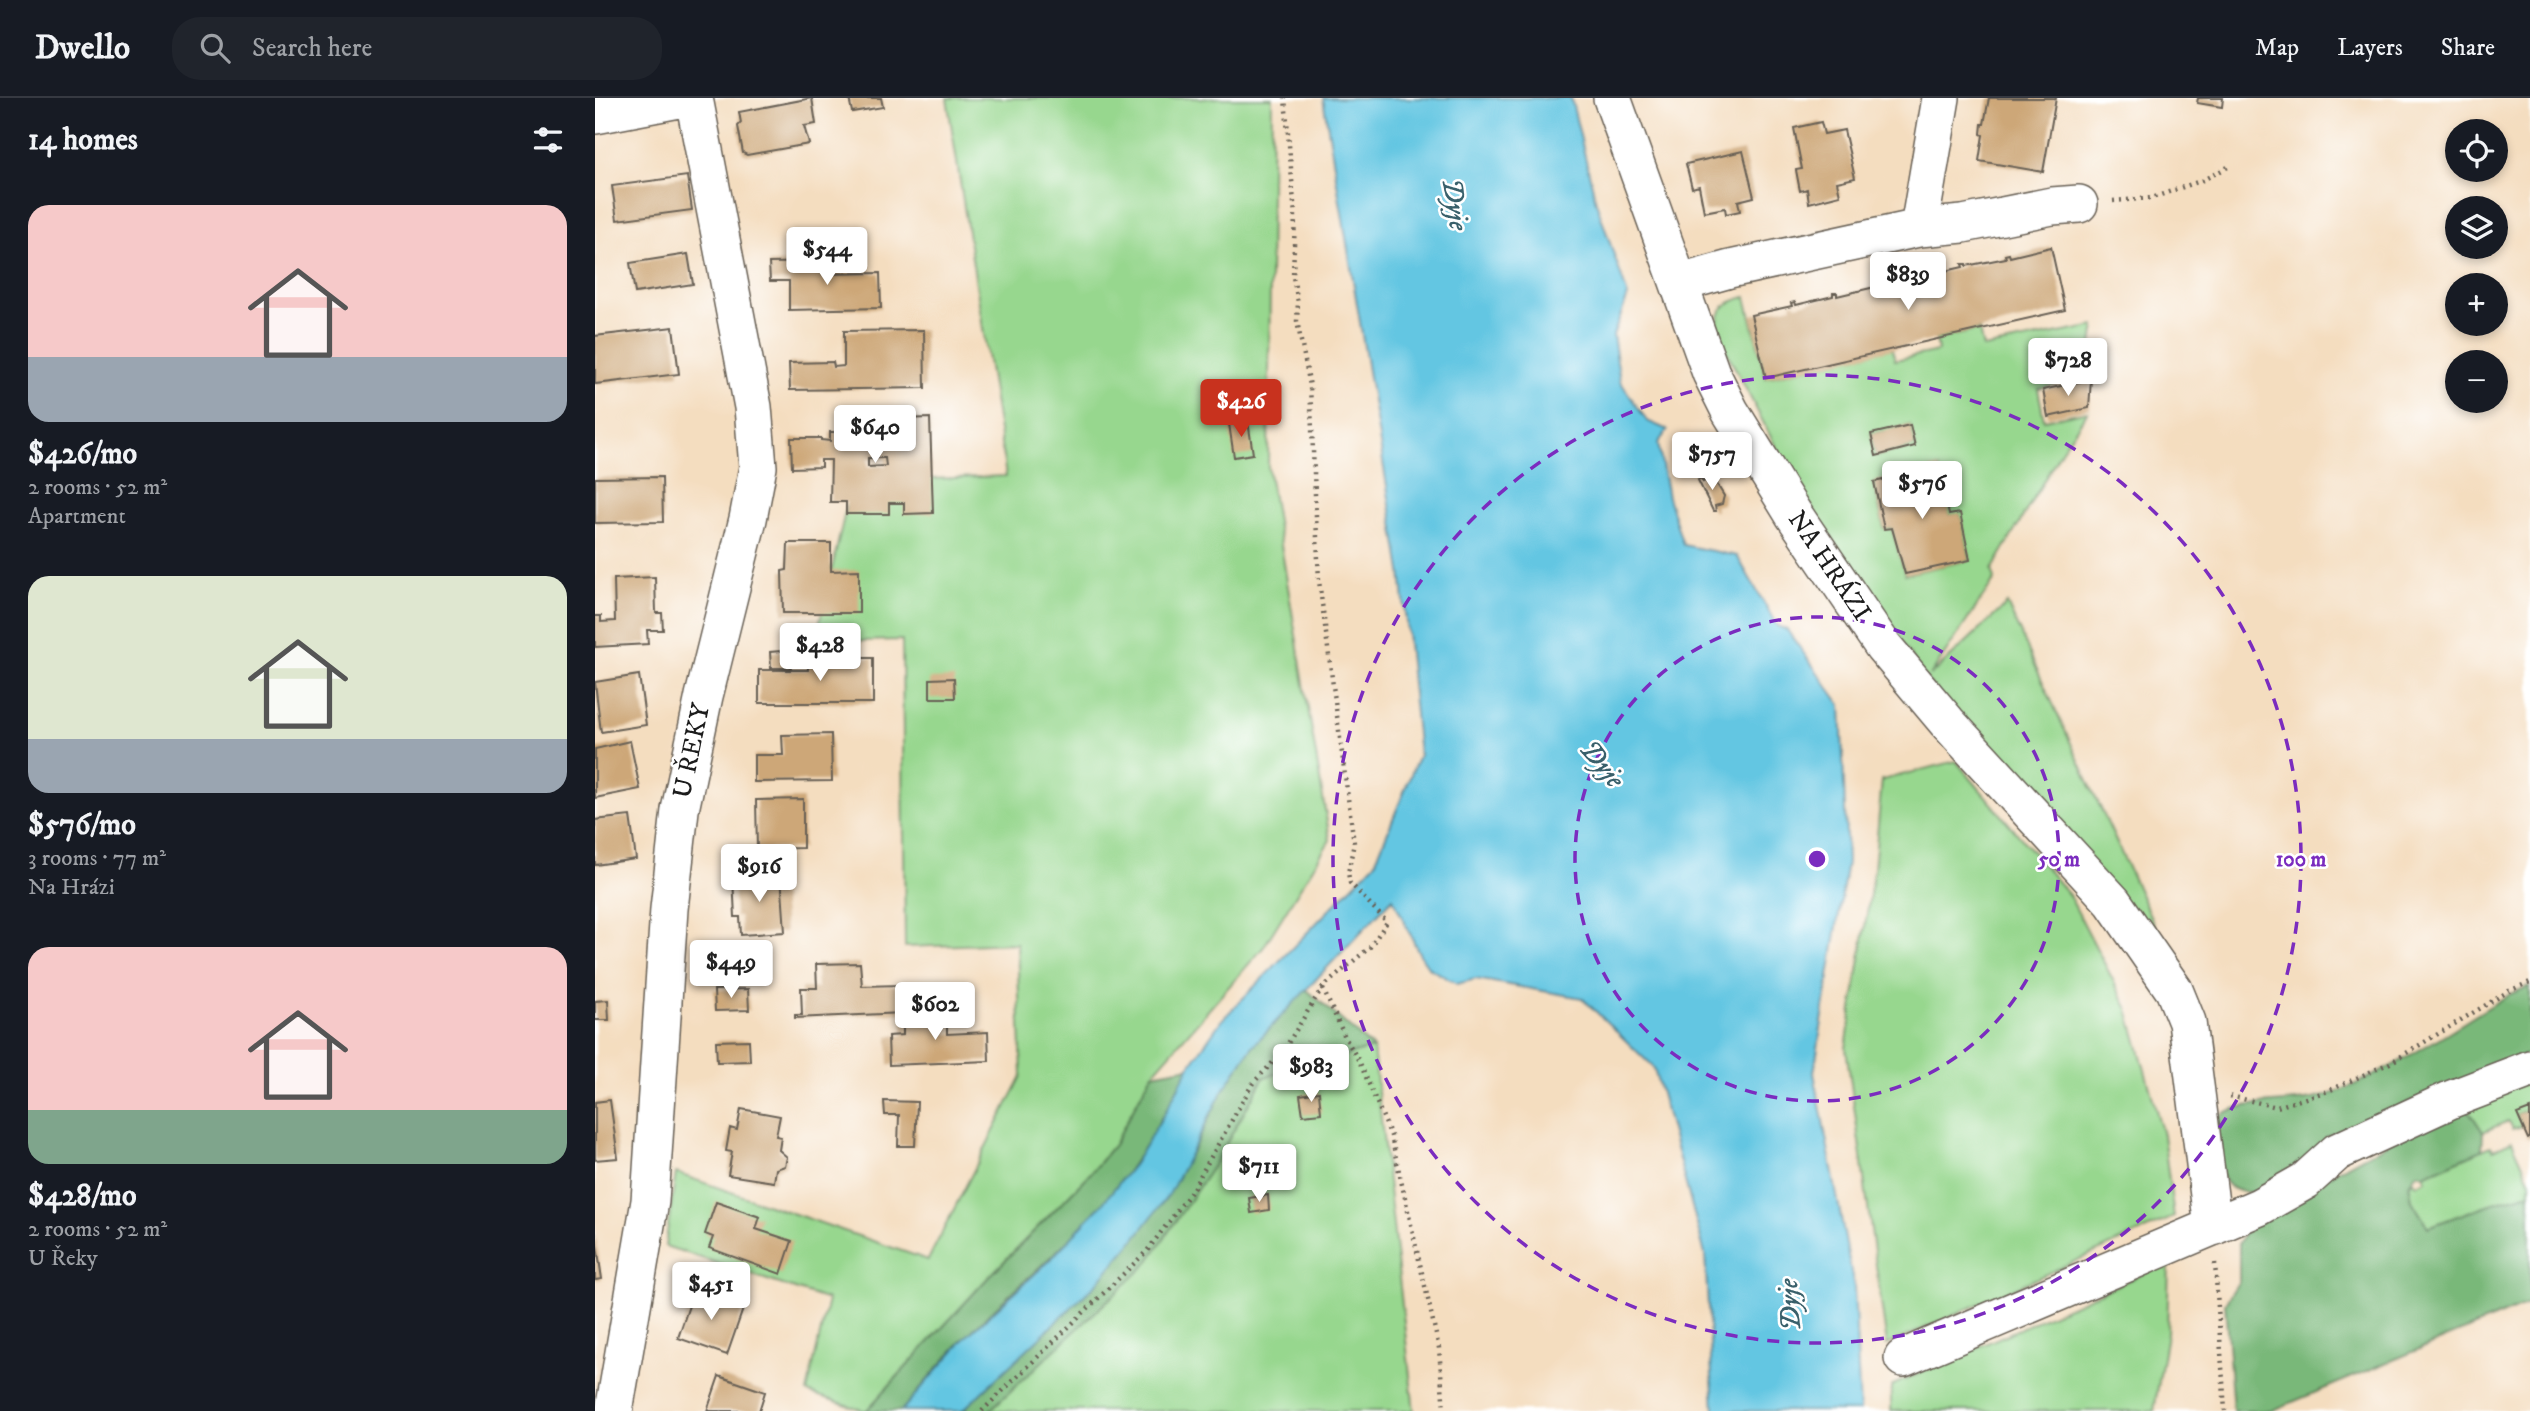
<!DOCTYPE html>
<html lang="en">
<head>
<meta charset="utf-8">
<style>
	:root { --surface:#171b24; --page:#20242c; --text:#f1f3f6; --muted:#9ea1a6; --line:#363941; --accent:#c8321e }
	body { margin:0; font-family:"IM FELL DW Pica",serif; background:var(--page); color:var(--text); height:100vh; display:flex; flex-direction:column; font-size:26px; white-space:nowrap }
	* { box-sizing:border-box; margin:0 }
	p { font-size:23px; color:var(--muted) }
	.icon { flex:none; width:38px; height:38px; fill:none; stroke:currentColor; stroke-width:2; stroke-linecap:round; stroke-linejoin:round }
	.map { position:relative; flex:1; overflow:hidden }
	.drawer { display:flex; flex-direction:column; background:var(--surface); width:595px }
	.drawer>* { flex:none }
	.buttons { position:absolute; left:1850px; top:21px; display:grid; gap:14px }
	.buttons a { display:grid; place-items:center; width:63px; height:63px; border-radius:50%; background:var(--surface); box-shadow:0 4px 10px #0003; font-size:35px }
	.price { position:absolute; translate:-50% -60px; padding:0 16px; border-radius:7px; background:#fff; color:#222; font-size:23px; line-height:46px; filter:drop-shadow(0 2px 4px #0008) }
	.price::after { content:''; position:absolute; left:50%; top:42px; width:21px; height:16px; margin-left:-10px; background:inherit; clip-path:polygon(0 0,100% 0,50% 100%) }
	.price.active { background:var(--accent); color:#fff }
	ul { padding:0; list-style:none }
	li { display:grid; align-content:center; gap:14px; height:371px; padding:0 28px }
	li span { display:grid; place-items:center; height:217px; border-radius:21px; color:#555 }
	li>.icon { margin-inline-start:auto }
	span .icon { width:126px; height:126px; fill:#fffc; stroke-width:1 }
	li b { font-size:30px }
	h2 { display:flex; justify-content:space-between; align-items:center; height:84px; padding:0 28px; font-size:30px }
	header { display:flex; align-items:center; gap:42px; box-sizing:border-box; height:98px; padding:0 35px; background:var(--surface); border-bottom:2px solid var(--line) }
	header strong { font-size:33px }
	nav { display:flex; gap:38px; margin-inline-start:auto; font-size:24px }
	.search { width:490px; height:63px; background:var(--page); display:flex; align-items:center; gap:18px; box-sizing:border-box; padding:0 24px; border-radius:28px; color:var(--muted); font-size:26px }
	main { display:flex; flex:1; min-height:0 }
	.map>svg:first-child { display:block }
	.green { fill:#97d78e; stroke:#5a7a55; stroke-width:2; fill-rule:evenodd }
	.forest { fill:#79b879; stroke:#4a6a4a; stroke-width:2 }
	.water { fill:#64c6e2; stroke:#40717f; stroke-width:2 }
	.building { fill:#cda778; fill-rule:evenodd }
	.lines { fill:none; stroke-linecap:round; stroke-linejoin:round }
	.minor-casing { stroke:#686055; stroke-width:40 }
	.path { stroke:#686055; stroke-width:4.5; stroke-dasharray:2 5; stroke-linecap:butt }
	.minor { stroke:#fff; stroke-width:37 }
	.ring { fill:none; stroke:#7b2cbf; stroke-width:3.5; stroke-dasharray:12 9 }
	.labels { text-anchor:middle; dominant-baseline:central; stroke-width:5; stroke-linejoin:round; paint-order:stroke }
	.street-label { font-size:26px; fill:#1c1c1c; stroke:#fff }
	.water-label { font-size:28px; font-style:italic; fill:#39606b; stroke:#fff }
	.centre { fill:#7b2cbf; stroke:#fff; stroke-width:3.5 }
	.ring-label { font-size:21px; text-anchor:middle; font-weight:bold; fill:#7b2cbf; stroke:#fff; stroke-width:5; stroke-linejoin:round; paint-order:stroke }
</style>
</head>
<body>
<header>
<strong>Dwello</strong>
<div class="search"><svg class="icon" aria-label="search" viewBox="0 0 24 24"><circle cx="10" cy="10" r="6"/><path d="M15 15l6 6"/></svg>Search here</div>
<nav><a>Map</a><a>Layers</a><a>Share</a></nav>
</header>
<main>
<section class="drawer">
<h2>14 homes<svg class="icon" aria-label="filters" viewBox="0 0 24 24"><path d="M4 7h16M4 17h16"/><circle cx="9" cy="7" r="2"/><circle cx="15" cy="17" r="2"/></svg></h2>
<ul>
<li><span style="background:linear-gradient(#f6c9c9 70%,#9aa5b1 0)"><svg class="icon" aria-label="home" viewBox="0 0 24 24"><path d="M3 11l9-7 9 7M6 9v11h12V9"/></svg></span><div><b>$426/mo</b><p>2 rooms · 52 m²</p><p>Apartment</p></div></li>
<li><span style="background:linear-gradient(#dfe7d0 75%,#9aa5b1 0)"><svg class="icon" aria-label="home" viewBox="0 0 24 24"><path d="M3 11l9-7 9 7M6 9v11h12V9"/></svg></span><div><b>$576/mo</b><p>3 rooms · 77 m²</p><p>Na Hrázi</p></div></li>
<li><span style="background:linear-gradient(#f6c9c9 75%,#7fa58c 0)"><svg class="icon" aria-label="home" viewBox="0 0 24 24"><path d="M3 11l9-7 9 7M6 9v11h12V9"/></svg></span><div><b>$428/mo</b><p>2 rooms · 52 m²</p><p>U Řeky</p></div></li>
</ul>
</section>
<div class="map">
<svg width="1935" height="1313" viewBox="0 0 1935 1313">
	<rect width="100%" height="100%" fill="#fff"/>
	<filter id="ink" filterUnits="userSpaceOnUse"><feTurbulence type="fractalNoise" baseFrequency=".0143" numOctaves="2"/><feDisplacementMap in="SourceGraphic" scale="14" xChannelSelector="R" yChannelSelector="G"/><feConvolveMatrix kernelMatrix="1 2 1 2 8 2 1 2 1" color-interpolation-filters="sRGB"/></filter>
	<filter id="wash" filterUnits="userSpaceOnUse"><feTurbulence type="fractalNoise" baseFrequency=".00686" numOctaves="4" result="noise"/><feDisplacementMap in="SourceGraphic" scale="28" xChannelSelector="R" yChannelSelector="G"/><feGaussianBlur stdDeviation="1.57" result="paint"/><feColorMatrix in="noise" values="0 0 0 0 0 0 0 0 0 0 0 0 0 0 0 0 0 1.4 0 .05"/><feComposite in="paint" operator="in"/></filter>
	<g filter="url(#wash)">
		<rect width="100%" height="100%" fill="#f4ddbf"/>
		<path class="green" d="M352 0H677L673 369 735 742 668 850 557 976 519 1047 493 1078 390 1183 271 1313 212 1294 233 1202 70 1148 81 1075 333 1162 427 978 422 845 310 849 307 542 220 544 257 384 411 378Z
			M1151 199 1171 280 1297 250 1300 262 1343 253 1341 241 1384 232 1388 250 1500 228 1492 278 1443 291 1449 322 1493 313 1466 353 1397 472 1400 481 1335 578 1412 506 1586 885 1332 582 1197 380 1122 235C1122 210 1130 204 1151 199ZM1315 327 1320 348 1281 358 1276 336ZM1344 370 1354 417 1365 416 1375 462 1310 476 1297 430 1289 431 1279 384Z
			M1361 663 1474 797 1533 911 1568 1037 1579 1119 1292 1247 1251 950 1279 771 1287 682Z
			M778 950 819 1313H394L516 1197 622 1062 669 979Z
			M1935 983V1011L1922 1016 1927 1028 1917 1031 1913 1023 1888 1034 1868 1004Z
			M1917 1043 1935 1083V1095L1895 1106 1833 1129 1817 1103 1814 1086 1819 1083 1822 1086 1831 1082 1829 1077 1896 1048 1898 1052Z
			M1574 1164 1572 1236 1559 1313H1296V1288Z"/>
		<path class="forest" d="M1935 888V955L1731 1039 1727 1055 1659 1094C1614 1098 1623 1050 1622 1019 1654 998 1699 1010 1736 996 1795 975 1860 929 1915 896Z
			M711 891 778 950 669 979 622 1062 551 1167 394 1313H367L502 1185 598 1052 627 994 657 949Z
			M594 969C569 1018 542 1066 506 1108 465 1155 416 1192 373 1237 349 1261 328 1288 306 1313H271L390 1183 493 1078 519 1047 557 976Z
			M1868 1004 1888 1034 1887 1052 1829 1077 1822 1075 1814 1086 1817 1103 1833 1129 1895 1106 1935 1095V1205L1676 1313H1638L1630 1205 1644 1183V1146L1653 1126 1727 1081Z"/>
		<path class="water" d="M728 0H976L1001 104 1033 198 1018 237 1025 283 1052 323 1073 332 1063 345 1073 399 1088 447 1142 458 1182 528 1192 532 1246 607 1252 764 1219 975 1259 1189 1265 1313H1119L1110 1156 1059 970 987 900 881 881 862 886 834 870 825 857 798 800 657 949 627 994 575 1095 538 1143 502 1185 367 1313H306L373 1237 454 1163 506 1107 539 1066 572 1011 594 969 626 923 780 765 824 657 806 473Z"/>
		<g id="blocks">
			<path class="building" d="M217 0 221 26 209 28 214 46 152 57 148 55 143 28 146 25 144 14Z
				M254 0H286L288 9 257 14Z
				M1394 0H1461L1448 74 1384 63 1388 37 1386 36 1387 26H1389Z
				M1603 0H1628L1627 9 1602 5Z
				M1226 24 1229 36 1249 32 1260 80 1242 84 1245 97 1214 105 1212 91 1205 93 1201 72 1207 71 1199 30Z
				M1148 53 1159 99 1143 103 1145 113 1131 116 1130 110 1109 114 1104 88 1097 90 1091 66Z
				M92 78 97 112 22 122 17 88Z
				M1456 149 1470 212 1171 280 1156 217 1197 208 1196 205 1200 204 1201 207 1238 198V195H1242V198L1280 189 1279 186 1284 185V188L1325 179 1324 176 1328 175 1329 178 1368 169 1367 166H1371V168L1411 160 1410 157 1414 156 1415 159Z
				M93 156 98 186 40 195 35 165Z
				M228 164V176L285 175 286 210 194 212V183H175L174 165Z
				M78 229 84 276 0 286V238Z
				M329 232 330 290 195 292 194 265 238 264 239 269 249 268V233Z
				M1496 281 1494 310 1453 319 1448 292Z
				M335 320 338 415 309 416V405H294V416H251V404H235L236 362H226V369L197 370 196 340H226V342L235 343V334H251L250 322 292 321V332H308V321ZM273 360H290L291 368 273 369Z
				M653 323 658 356 639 359 634 326Z
				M1315 327 1320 348 1281 358 1276 336Z
				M1344 369 1354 417 1365 415 1375 462 1310 476 1297 430 1289 431 1279 384Z
				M1117 378 1129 398 1127 406 1120 408 1121 413H1118L1103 382 1106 380 1108 384Z
				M67 379 68 424 0 425V380Z
				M193 445H236V473L264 472V515H188L187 473 192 472Z
				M60 479 61 515H67L68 532H52L53 546 0 549V518H6V524L20 523 19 481Z
				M197 552 196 570H176L175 554Z
				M213 560H278V605H164V572H213Z
				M44 577 51 627 6 634 0 584Z
				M359 580 360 600H335V581Z
				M236 636 237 683 159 684V657H188L187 637Z
				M35 643 45 691 0 700V651Z
				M208 701V750L162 751 161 702Z
				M35 718 41 761 0 767V722Z
				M186 777 190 834 146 837 145 819H140L138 779Z
				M265 865 267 888 307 887 308 915 200 920V917H207L206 890H222L221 866Z
				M153 891 154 912 120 913 119 892Z
				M13 902 14 922H0V903Z
				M352 912V936L393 934 394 963 294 967 293 938 308 937V914Z
				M154 942 155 963 122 964 121 943Z
				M724 994 726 1015 708 1017 705 997Z
				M15 1002 23 1060 0 1062V1004Z
				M289 1003 322 1004 320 1048H303L304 1017H290Z
				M146 1011 185 1018 181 1038 186 1039 184 1052 192 1059 190 1068 181 1071 179 1084 133 1077 137 1054 131 1053 135 1030 142 1032Z
				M1935 1011V1040L1933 1041 1922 1016Z
				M673 1097 674 1112 656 1115 654 1100Z
				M121 1104 165 1119 161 1131 197 1143 186 1176 114 1150 118 1139 110 1136Z
				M0 1134 7 1181 0 1182Z
				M100 1190 149 1208 132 1257 83 1240Z
				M124 1278 170 1294 164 1313H112Z"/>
		</g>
	</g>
	<g filter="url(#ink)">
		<use href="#blocks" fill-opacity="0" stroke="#686055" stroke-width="2"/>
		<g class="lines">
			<defs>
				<path id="minor" d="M1017 0 1116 275 1135 313 1199 417 1288 548 1352 624 1518 804 1579 892 1592 924 1618 1129
					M0 17 89 0
					M1324 130 1346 0
					M1085 185 1135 171 1324 130 1368 126 1457 108 1484 106
					M1308 1260 1664 1109 1710 1083 1742 1054 1857 1001 1935 971
					M19 1313 55 1103 74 811 85 712 109 598 153 421 163 369 158 309 99 0"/>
			</defs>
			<use href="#minor" class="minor-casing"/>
			<path class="path" d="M1518 103 1557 100 1608 82 1633 69
				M728 891 750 939 765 965 796 1038 844 1250 849 1313
				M1635 998 1682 1009 1733 993 1795 965 1914 893 1935 884
				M1620 1165 1630 1313
				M387 1313 552 1153 596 1094 658 985 687 955 727 890 775 849 792 824 755 785 753 775 759 745 724 483 715 288 702 223 703 204 698 179 700 117 690 0"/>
			<use href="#minor" class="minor"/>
		</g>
	</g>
	<g class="ring">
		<circle cx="1222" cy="761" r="242"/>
		<circle cx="1222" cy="761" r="484"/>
	</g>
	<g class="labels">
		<g class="street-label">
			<text transform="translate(1234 468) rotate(56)">NA HRÁZI</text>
			<text transform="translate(97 653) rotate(-78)">U ŘEKY</text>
		</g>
		<g class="water-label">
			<text transform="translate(860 106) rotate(81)">Dyje</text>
			<text transform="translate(1007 666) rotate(51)">Dyje</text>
			<text transform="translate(1195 1207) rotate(-94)">Dyje</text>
		</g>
	</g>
	<circle cx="1222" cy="761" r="10" class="centre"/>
	<g class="ring-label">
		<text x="1464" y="768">50 m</text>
		<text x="1706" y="768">100 m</text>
	</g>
</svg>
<div class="buttons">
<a><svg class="icon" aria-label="locate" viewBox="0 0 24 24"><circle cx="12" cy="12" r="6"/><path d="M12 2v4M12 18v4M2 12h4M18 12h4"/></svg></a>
<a><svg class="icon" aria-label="layers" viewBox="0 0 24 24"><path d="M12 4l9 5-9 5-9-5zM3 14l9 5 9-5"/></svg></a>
<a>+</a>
<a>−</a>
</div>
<b class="price" style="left:232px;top:189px">$544</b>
<b class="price" style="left:1313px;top:214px">$839</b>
<b class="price" style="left:1473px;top:300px">$728</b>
<b class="price active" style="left:646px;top:341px">$426</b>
<b class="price" style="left:280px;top:367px">$640</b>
<b class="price" style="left:1117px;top:394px">$757</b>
<b class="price" style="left:1327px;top:423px">$576</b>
<b class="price" style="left:225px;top:585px">$428</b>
<b class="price" style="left:164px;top:806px">$916</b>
<b class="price" style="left:136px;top:902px">$449</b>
<b class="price" style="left:340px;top:944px">$602</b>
<b class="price" style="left:716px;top:1006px">$983</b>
<b class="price" style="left:664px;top:1106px">$711</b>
<b class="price" style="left:116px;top:1224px">$451</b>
</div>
</main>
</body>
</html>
